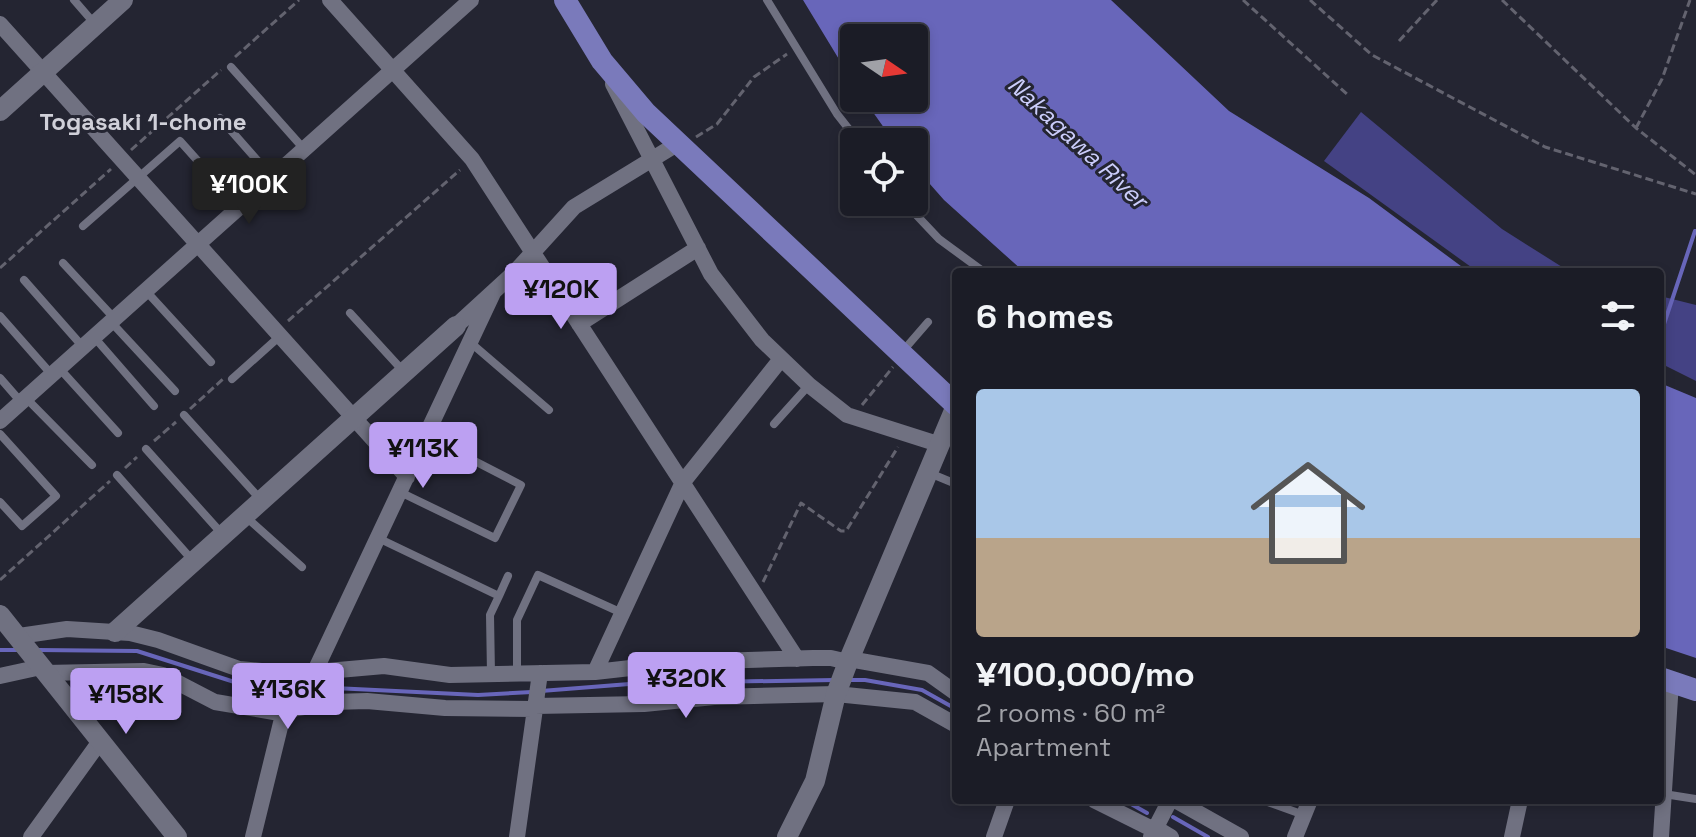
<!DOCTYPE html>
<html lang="en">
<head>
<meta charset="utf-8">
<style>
	:root { --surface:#1b1c26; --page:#24252e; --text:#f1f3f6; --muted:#a0a1a7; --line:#393a43; --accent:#bca0f2 }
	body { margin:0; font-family:"Space Grotesk",sans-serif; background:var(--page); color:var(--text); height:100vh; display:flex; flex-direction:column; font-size:30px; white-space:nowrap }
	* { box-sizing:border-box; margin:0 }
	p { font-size:26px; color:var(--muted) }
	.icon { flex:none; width:44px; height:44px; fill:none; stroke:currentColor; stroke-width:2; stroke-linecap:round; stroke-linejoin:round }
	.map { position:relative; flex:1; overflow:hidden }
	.details { position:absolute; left:952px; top:268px; width:712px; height:536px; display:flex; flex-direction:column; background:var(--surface); border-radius:8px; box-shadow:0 4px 12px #0003,0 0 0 2px var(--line) }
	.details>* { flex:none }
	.needle { width:52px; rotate:103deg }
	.tools { position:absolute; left:840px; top:24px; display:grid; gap:16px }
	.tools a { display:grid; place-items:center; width:88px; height:88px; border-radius:8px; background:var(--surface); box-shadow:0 4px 12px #0003,0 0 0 2px var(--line); font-size:40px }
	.price { position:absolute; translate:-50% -68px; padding:0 18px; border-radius:8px; background:var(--accent); color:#111; font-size:26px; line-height:52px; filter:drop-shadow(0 2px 4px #0008) }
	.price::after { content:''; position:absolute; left:50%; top:48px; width:24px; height:18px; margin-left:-12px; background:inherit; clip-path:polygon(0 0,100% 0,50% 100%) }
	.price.selected { background:#222; color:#fff }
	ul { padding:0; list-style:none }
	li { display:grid; align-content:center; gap:16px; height:424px; padding:0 24px }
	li+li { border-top:2px solid var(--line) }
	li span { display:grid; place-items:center; height:248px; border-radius:8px; color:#555 }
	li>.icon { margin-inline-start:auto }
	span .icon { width:144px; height:144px; fill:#fffc; stroke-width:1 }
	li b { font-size:34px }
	h2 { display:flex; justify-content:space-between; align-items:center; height:96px; padding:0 24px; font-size:34px }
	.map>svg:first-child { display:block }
	.green { fill:#444284 }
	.water { fill:#6866ba }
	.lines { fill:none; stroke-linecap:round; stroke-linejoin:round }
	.stream { stroke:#6866ba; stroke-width:4 }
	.path { stroke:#63636f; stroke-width:3; stroke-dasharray:8 4; stroke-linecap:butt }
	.service { stroke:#707181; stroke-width:8 }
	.minor { stroke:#707181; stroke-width:16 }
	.tertiary { stroke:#707181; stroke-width:20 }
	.primary { stroke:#7a7abb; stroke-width:22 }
	.labels { text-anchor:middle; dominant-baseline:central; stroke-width:6; stroke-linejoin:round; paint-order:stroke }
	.neighbourhood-label { font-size:24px; font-weight:bold; fill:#d0d0d9; stroke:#242532 }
	.water-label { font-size:24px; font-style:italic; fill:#cbcdfb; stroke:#242532 }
</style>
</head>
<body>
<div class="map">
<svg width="1696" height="837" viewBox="0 0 1696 837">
	<rect width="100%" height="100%" fill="#242532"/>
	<path class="green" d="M1361 112 1502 229 1570 272H1478L1324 161Z
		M1660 296 1696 305V381L1660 363Z"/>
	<path class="water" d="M803 0H1111L1229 111 1369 198 1469 272H1024L944 200 914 166V142H894L863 98H914V38H854V84Z
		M1660 383 1696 398V658L1660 646Z"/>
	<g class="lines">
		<path class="stream" d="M1660 336 1695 231
			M0 650H18
			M38 650 137 651 247 686H284
			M848 680H865L922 690 956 709
			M293 686 478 695 532 692
			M541 691 642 683 835 680
			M1124 800 1147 813
			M1173 817 1208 837"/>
		<path class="path" d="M1243 0 1349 96
			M1310 0 1372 55 1545 147 1696 194
			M1502 0 1636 128 1696 175
			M1399 41 1437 0
			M235 57 299 0
			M1636 128 1662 79 1690 0
			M696 137 717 124 754 77 787 54
			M131 150 221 70
			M0 268 111 169
			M288 321 460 170
			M862 405 893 367
			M190 409 223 379
			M154 441 176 422
			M125 468 137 457
			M0 580 110 481
			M763 582 801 503 841 531H846L898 447"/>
		<path class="service" d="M74 0 94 23
			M767 0 837 114 859 142
			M231 67 304 149
			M220 118 272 177
			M904 202 939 239 984 272
			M83 226 180 141 239 207
			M63 263 114 318
			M24 280 83 347
			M146 291 211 362
			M350 313 404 372
			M0 316 52 375
			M111 322 175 391
			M94 337 154 406
			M471 343 549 410
			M902 352 928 322
			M60 369 118 433
			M0 378 21 402
			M232 379 280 336
			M26 398 92 465
			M184 415 261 500
			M774 424 809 385
			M0 434 56 496 22 526 0 502
			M146 449 223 535
			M927 472 956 484
			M117 475 193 561
			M400 492 495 538 521 485 426 436
			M246 517 302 567
			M378 538 499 596 490 615 491 674
			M499 596 508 576
			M517 673V620L538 575 622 613
			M1664 794 1696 799
			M1262 800 1304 815"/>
		<path class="minor" d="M330 0 472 159 797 659
			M0 24 407 477
			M613 84 711 274 762 340 809 385 847 415 938 444
			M579 324 698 248
			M456 326 515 272 574 207 677 144
			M0 421 471 0
			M19 636 67 629 130 633 158 640 239 669 293 674 384 666 450 675 595 672 684 662 813 658H831L848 662
			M849 659 928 673 956 693
			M315 671 493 293
			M595 672 683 482 781 359
			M45 673 144 671 163 675 215 702 274 712 333 702 367 701 445 708 534 709
			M0 676 41 667
			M535 706 644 704 714 697 836 694 915 702 956 725
			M1094 800 1154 830
			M1175 800 1241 837
			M1156 828 1171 837
			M31 837 101 740
			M253 837 293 674
			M517 837 540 673
			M994 837 1007 800
			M1151 837 1170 800
			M1295 837 1310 800
			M1512 837 1520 800
			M1661 837 1671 682"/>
		<path class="tertiary" d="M0 111 123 0
			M0 615 177 837
			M115 632 456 326
			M787 837 815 781 836 694 848 662 956 406"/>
		<path class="primary" d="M565 0 602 61 646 113 956 405
			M1660 678 1696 690"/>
	</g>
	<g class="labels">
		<g class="neighbourhood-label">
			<text x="143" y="121">Togasaki 1-chome</text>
		</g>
		<g class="water-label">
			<text transform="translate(1078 142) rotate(43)">Nakagawa River</text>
		</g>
	</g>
</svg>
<div class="tools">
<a><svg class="needle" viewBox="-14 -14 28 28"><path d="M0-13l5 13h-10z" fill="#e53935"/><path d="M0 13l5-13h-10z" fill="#a0a1a7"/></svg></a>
<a><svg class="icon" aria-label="locate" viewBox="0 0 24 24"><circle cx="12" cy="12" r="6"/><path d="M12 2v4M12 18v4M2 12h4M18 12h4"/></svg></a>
</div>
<b class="price selected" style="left:249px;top:226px">¥100K</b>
<b class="price" style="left:561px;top:331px">¥120K</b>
<b class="price" style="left:423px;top:490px">¥113K</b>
<b class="price" style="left:686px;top:720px">¥320K</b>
<b class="price" style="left:288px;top:731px">¥136K</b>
<b class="price" style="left:126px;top:736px">¥158K</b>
<section class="details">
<h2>6 homes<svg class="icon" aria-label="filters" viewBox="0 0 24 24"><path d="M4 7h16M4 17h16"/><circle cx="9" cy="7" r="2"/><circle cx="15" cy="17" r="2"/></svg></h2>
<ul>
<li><span style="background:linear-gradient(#a9c7e8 60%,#b9a48a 0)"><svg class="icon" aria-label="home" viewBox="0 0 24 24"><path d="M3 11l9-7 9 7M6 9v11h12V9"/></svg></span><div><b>¥100,000/mo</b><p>2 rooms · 60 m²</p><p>Apartment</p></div></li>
</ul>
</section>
</div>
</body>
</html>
